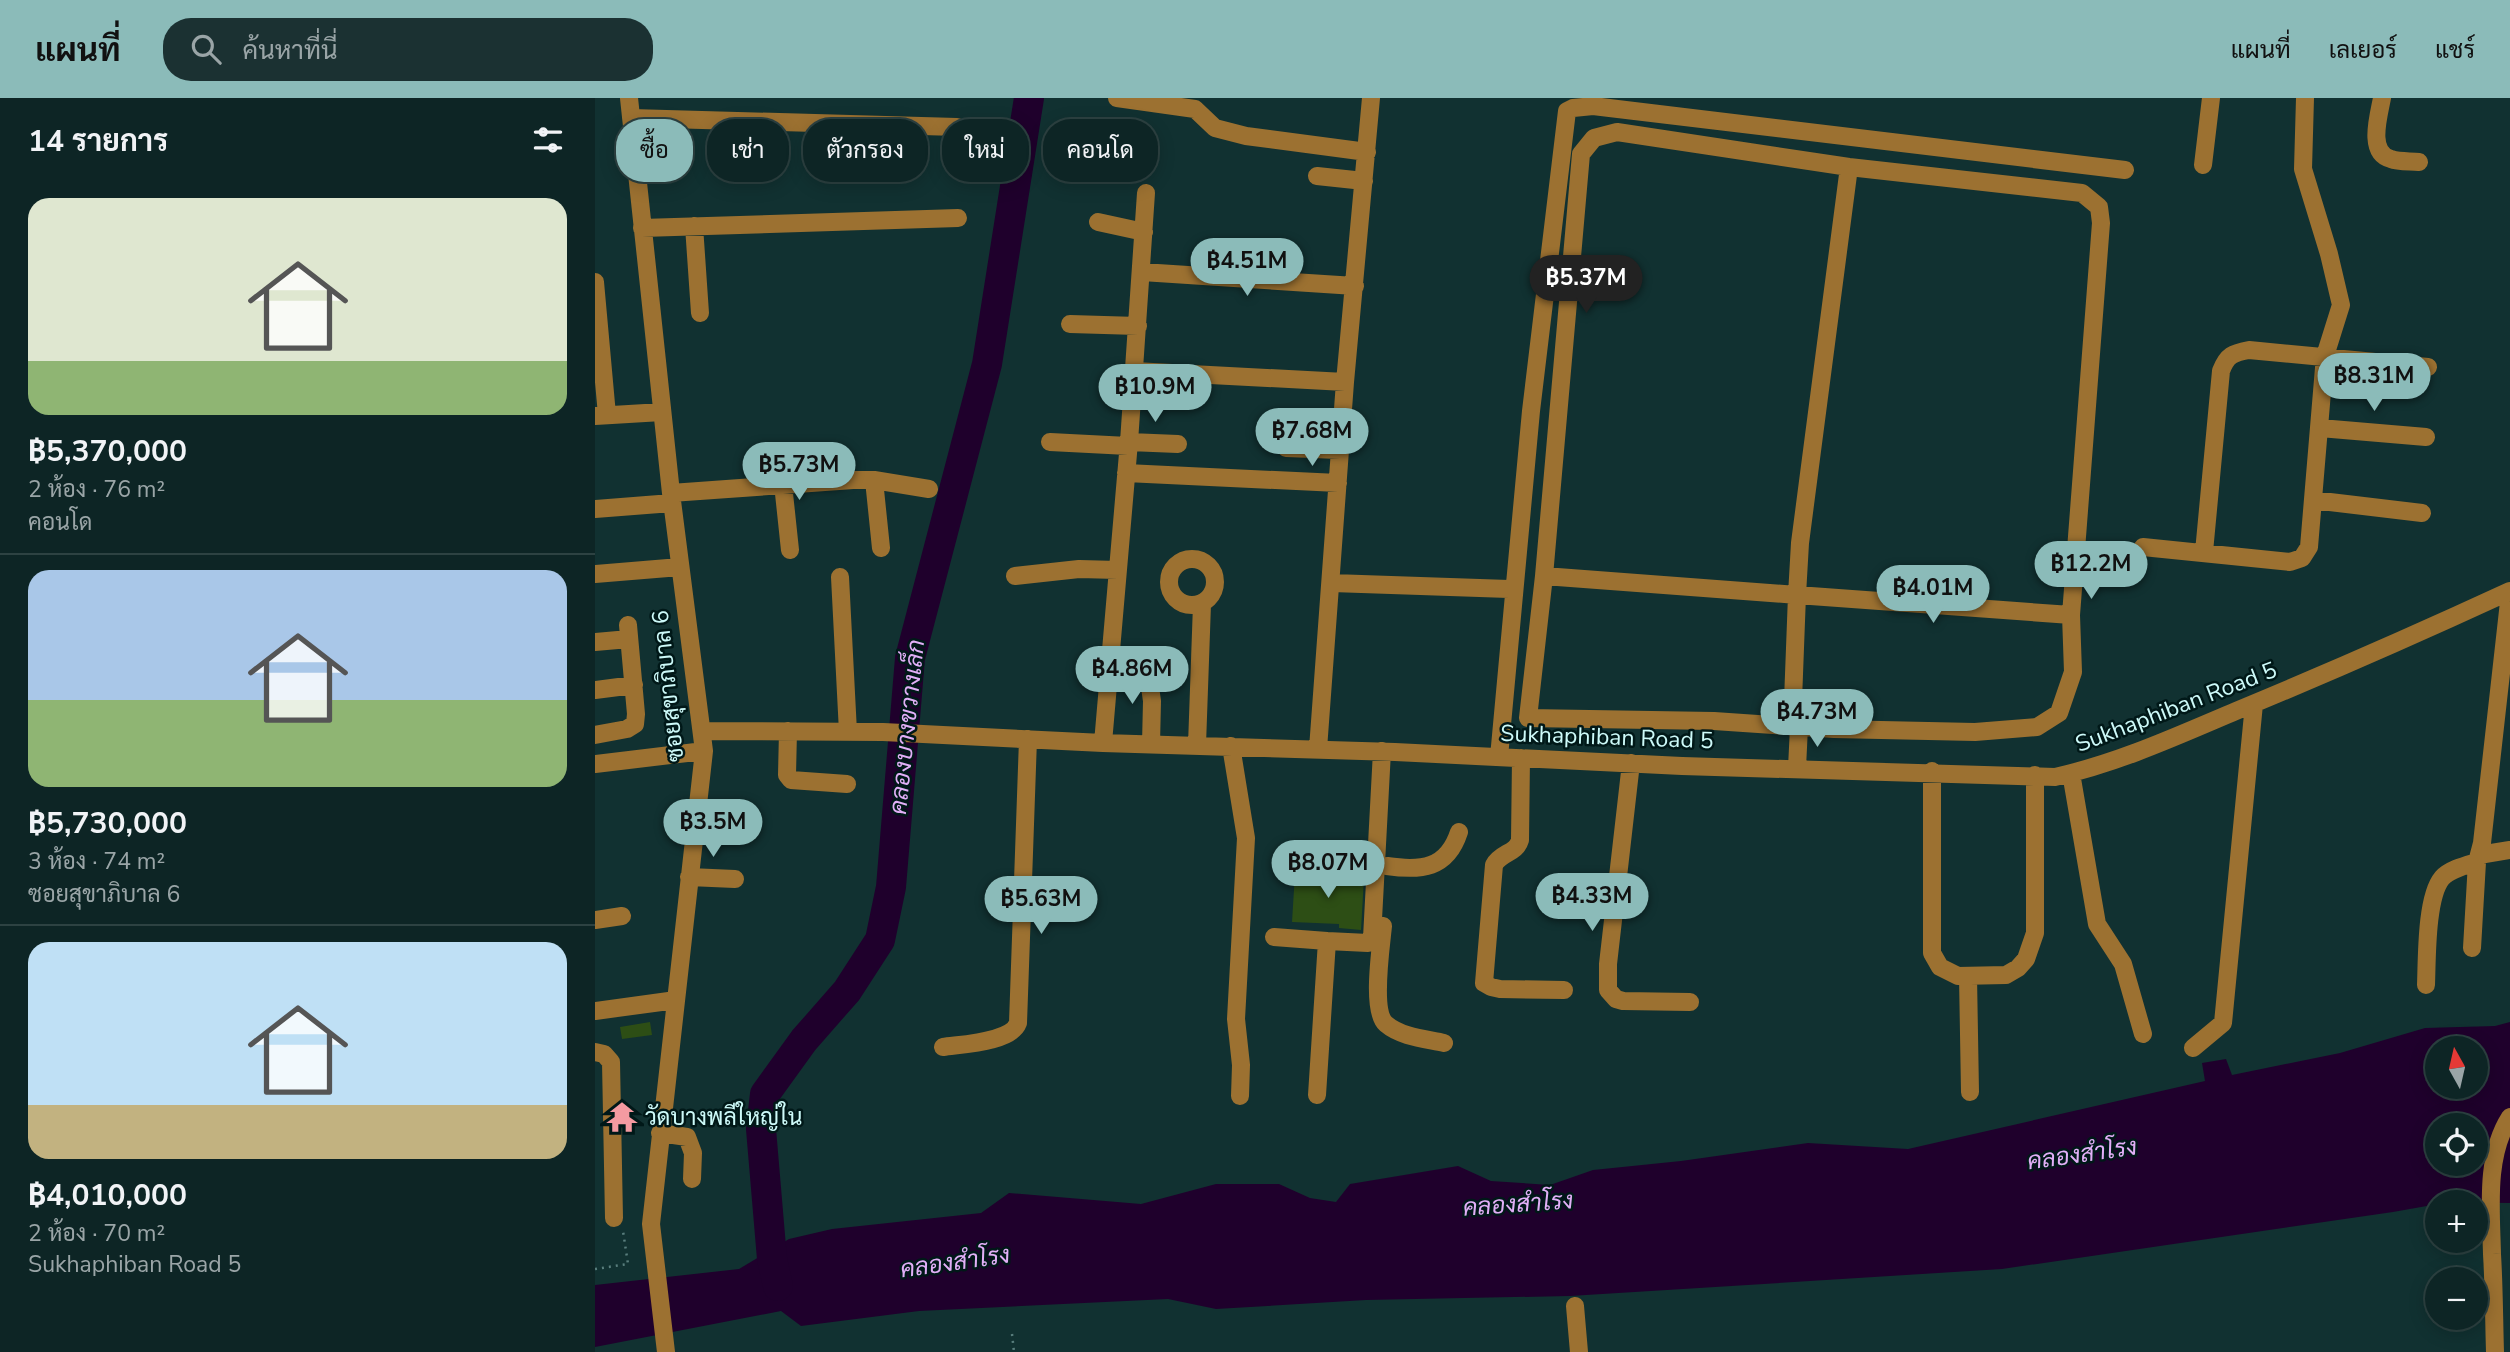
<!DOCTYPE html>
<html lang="th">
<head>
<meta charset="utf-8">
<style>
	:root { --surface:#0d2525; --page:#1b3132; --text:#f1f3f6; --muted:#9aa5a7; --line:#2d4242; --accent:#8bbbb9 }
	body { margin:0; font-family:"Nunito Sans",Sarabun,sans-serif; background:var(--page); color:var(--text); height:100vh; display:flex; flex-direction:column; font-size:26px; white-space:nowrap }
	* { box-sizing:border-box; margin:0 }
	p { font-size:23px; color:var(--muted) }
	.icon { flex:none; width:38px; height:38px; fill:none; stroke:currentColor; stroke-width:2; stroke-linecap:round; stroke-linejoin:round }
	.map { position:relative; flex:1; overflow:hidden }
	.details { display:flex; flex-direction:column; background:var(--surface); width:595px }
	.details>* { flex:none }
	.hud { position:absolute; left:21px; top:21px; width:665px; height:63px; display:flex; gap:14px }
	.needle { width:46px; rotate:352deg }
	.tools { position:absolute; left:1830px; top:938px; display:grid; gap:14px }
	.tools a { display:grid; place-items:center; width:63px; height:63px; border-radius:50%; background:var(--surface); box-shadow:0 4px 18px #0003,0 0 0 2px var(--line); font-size:35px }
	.price { position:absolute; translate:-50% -60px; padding:0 16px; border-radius:24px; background:var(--accent); color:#111; font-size:23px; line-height:46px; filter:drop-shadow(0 2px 4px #0008) }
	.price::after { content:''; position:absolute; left:50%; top:42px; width:21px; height:16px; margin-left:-10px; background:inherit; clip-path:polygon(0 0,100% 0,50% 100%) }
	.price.selected { background:#222; color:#fff }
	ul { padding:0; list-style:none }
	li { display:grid; align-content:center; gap:14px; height:371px; padding:0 28px }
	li+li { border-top:2px solid var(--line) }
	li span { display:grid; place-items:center; height:217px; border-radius:21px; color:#555 }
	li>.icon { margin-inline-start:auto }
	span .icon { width:126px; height:126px; fill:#fffc; stroke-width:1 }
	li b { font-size:30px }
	h2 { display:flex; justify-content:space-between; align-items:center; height:84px; padding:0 28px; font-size:30px }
	.tag { padding:0 24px; border-radius:28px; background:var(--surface); box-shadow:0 4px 18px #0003,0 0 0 2px var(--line); font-size:24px; line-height:63px }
	.tag.selected { background:var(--accent); color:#111 }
	header { display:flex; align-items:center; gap:42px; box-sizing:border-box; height:98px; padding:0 35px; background:var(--accent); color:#111 }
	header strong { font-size:33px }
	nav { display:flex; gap:38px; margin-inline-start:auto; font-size:24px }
	.search { width:490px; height:63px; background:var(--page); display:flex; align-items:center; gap:18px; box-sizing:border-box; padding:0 24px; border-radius:28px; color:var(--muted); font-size:26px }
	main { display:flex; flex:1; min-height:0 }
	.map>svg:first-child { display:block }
	.water { fill:#1f002c; fill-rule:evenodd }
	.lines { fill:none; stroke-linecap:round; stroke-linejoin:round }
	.river { stroke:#1f002c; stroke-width:30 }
	.building { fill:#2d4e15 }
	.path { stroke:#597e7d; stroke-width:2.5; stroke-dasharray:2 5; stroke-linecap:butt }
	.minor { stroke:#9c7131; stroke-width:18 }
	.labels { text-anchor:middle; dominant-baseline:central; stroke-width:5; stroke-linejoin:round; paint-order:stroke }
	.street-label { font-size:23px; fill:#cdfaf9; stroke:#001818 }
	.poi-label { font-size:23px; fill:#cdfaf9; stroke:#001818; text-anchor:start }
	.water-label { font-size:24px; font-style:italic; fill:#e1aff7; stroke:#001818 }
</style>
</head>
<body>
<header>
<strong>แผนที่</strong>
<div class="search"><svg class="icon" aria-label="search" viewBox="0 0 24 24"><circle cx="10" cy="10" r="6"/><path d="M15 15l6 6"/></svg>ค้นหาที่นี่</div>
<nav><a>แผนที่</a><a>เลเยอร์</a><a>แชร์</a></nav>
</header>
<main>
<section class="details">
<h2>14 รายการ<svg class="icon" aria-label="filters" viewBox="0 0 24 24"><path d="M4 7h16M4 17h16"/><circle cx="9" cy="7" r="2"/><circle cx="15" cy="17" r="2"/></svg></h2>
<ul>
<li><span style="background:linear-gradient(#dfe7d0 75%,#8fb573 0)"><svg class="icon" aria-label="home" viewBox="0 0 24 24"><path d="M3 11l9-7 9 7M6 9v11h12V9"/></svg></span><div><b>฿5,370,000</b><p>2 ห้อง · 76 m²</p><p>คอนโด</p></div></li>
<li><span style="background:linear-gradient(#a9c7e8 60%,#8fb573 0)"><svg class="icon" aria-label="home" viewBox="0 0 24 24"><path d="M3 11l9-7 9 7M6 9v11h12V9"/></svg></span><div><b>฿5,730,000</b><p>3 ห้อง · 74 m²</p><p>ซอยสุขาภิบาล 6</p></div></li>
<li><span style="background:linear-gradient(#bfe0f5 75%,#c2b280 0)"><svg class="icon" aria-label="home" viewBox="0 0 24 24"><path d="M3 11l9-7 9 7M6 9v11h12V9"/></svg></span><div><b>฿4,010,000</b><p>2 ห้อง · 70 m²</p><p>Sukhaphiban Road 5</p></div></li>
</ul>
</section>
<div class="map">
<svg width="1915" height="1254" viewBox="0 0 1915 1254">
	<rect width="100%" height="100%" fill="#113131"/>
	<path class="water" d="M1915 924V1105L1843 1104V1106L1798 1114 1407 1171 975 1198 771 1202 621 1211 573 1201 324 1213 206 1228 186 1213 0 1249V1187L144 1171 194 1141 237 1131 386 1115 414 1095 546 1106 621 1086H684L715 1100 741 1104 755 1086 863 1068 896 1083 955 1087 998 1072 1086 1063 1213 1045 1313 1051 1610 983 1607 965 1631 961 1637 977 1745 955 1830 930 1900 928ZM1843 950H1881V989H1843ZM1843 1027H1881V1066H1843Z"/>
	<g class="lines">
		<path class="river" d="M183 1188 177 1161 166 1031 170 996 209 942 252 893 285 842 296 789 315 560 392 266 434 0"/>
	</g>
	<path class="building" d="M700 775 769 780 766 832 744 830V826L697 824Z
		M55 924 57 937 27 941 25 929Z"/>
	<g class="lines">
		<path class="path" d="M0 1171 33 1166 28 1133
			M417 1236 419 1254"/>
		<path class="minor" d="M34 0 76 395 109 653 56 1126 71 1254
			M522 0 600 11 620 30 651 38 772 54
			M1787 0C1784 17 1772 55 1796 61 1804 64 1815 63 1824 64
			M36 20 362 29
			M1022 34 1254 69 1487 95 1504 109 1506 125 1476 517 1478 574 1464 615 1442 629 1380 634 1239 631 1119 623 933 620 949 478 986 56 999 40Z
			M1608 67 1616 0
			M722 78 769 83
			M503 124 549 134
			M99 128 105 215
			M47 130 363 120
			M547 174 760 188
			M0 184 12 317
			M475 226 543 228
			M539 273 750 284
			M0 318 67 314
			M1725 330 1831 339
			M455 344 533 348
			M534 344 583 346
			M691 350 745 352
			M531 375 743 385
			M279 382 286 450
			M188 386 195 452
			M76 395 258 382H279L334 391
			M1718 402 1827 415
			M0 411 77 405
			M1548 449 1695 464 1707 460 1714 449 1730 258 1746 207 1734 156 1708 71 1710 0
			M1609 454 1626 273C1632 257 1638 255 1654 252L1833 269
			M574 484a23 23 0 1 1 46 0a23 23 0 1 1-46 0Z
			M0 476 85 469
			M420 478 484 471 523 472
			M949 478 1202 497 1205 445 1254 69
			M245 479 253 634
			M737 485 914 491
			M0 544 34 541
			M552 568 557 603 556 646
			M0 592 39 587
			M1197 629 1202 497 1476 517
			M107 633 288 634 508 645 800 654 1087 668 1460 679C1523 665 1582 638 1641 613 1733 575 1824 535 1915 493
			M193 633 192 677 196 682 252 686
			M0 637 32 631 40 626 41 616 33 527
			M508 645 534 344 551 95
			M602 647 607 506
			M636 648 651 740 641 921 646 967 645 998
			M723 651 750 284 776 0
			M904 659 936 313 972 13 978 10 998 8 1530 72
			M926 660 925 742C921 756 906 754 899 767L889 885 896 889 905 891 969 892
			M1036 665 1013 866V892L1021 901 1028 903 1095 904
			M0 666 109 653
			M1202 670 1204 629
			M1337 673V855L1345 869 1363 878 1411 877 1423 870 1431 861 1440 835V677
			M1476 675 1502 826 1528 866 1548 936
			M1884 757 1915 752
			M792 768C826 773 852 771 864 734
			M94 779 140 781
			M0 822 27 818
			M788 828C786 849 776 913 791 926 806 939 831 941 849 945
			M679 839 732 843
			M1877 850 1882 764
			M1373 878 1375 994
			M1831 887C1832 861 1831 799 1847 780 1855 771 1872 767 1882 764L1887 745 1915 495
			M0 913 81 902
			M348 949C368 946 416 944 423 925L433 641
			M1598 950 1628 925 1659 606
			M0 954 9 956 16 964 19 1120
			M722 997 732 843 773 845 776 844 777 840 787 653
			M65 1035 92 1039 98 1055 97 1081
			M980 1208 984 1254
			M1900 1254C1899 1221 1899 1189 1897 1156 1896 1111 1890 1058 1915 1019"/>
	</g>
	<defs>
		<symbol id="temple-bare" viewBox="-9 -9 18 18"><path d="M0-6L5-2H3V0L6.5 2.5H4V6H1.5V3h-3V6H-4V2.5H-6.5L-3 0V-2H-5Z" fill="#f49aa1" stroke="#001818" stroke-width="2.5" paint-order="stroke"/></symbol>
	</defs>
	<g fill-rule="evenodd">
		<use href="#temple-bare" x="5" y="997" width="44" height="44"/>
	</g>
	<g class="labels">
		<g class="street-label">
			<text transform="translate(73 588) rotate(-96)">ซอยสุขาภิบาล 6</text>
			<text transform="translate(1581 609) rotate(-21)">Sukhaphiban Road 5</text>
			<text transform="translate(1012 639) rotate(2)">Sukhaphiban Road 5</text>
		</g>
		<g class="poi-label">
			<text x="50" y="1019">วัดบางพลีใหญ่ใน</text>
		</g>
		<g class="water-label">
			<text transform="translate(312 629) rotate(-84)">คลองบางขวางเล็ก</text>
			<text transform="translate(1487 1056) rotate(-8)">คลองสำโรง</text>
			<text transform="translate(923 1106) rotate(-4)">คลองสำโรง</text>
			<text transform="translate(360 1164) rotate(-8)">คลองสำโรง</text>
		</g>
	</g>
</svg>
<div class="tools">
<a><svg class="needle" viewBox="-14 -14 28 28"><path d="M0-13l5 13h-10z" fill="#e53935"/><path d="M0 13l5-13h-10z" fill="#9aa5a7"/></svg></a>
<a><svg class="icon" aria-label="locate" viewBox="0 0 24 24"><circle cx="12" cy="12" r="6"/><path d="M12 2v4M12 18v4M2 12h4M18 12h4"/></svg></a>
<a>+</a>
<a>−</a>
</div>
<b class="price" style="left:652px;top:200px">฿4.51M</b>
<b class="price selected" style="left:991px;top:217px">฿5.37M</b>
<b class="price" style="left:1779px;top:315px">฿8.31M</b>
<b class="price" style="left:560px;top:326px">฿10.9M</b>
<b class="price" style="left:717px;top:370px">฿7.68M</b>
<b class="price" style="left:204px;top:404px">฿5.73M</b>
<b class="price" style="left:1496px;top:503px">฿12.2M</b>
<b class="price" style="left:1338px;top:527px">฿4.01M</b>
<b class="price" style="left:537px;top:608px">฿4.86M</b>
<b class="price" style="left:1222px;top:651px">฿4.73M</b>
<b class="price" style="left:118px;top:761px">฿3.5M</b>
<b class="price" style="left:733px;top:802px">฿8.07M</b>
<b class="price" style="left:997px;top:835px">฿4.33M</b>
<b class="price" style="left:446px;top:838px">฿5.63M</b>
<div class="hud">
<a class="tag selected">ซื้อ</a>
<a class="tag">เช่า</a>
<a class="tag">ตัวกรอง</a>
<a class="tag">ใหม่</a>
<a class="tag">คอนโด</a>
</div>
</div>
</main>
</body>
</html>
